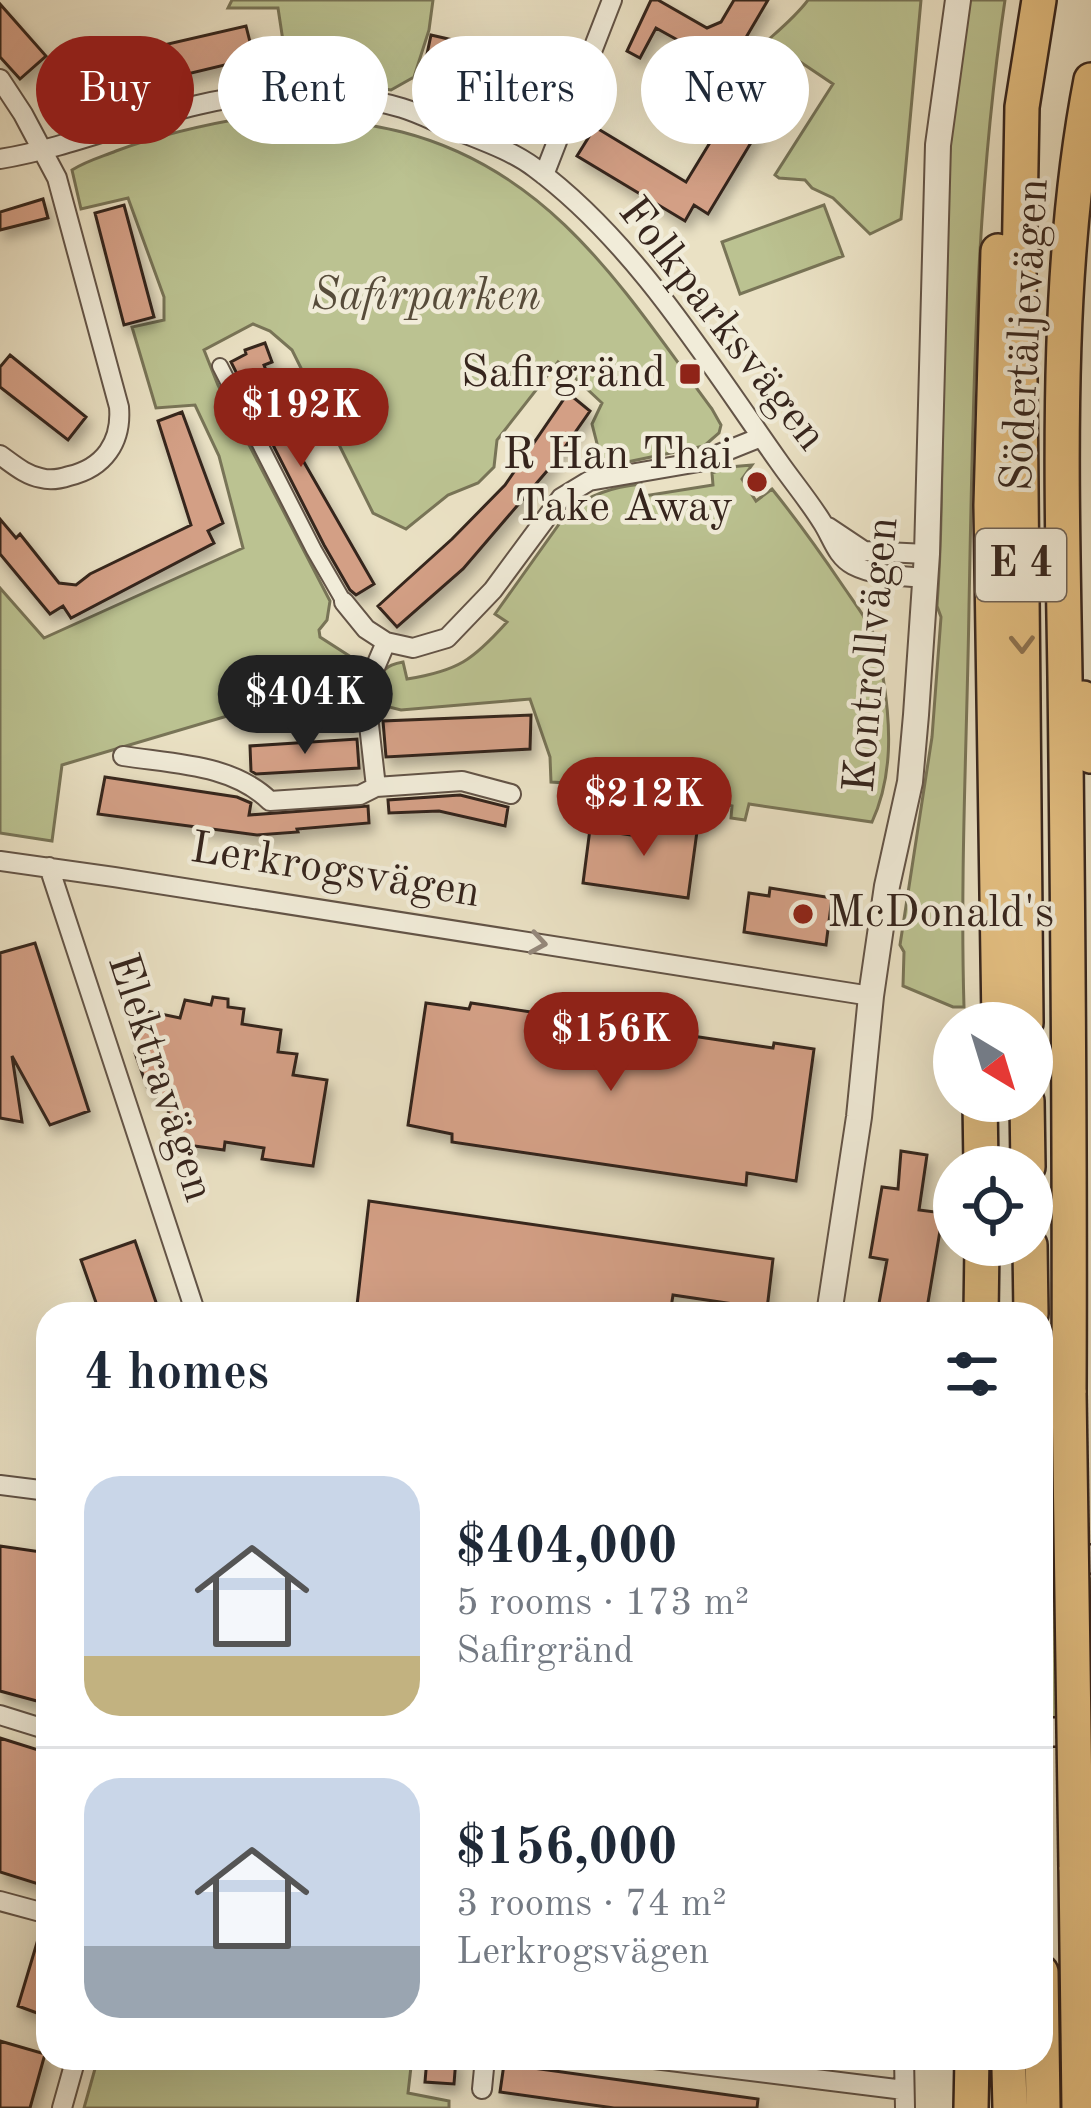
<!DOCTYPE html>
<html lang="en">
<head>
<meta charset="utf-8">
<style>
	:root { --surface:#fff; --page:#f2f2f3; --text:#1f2937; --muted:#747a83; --line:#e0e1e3; --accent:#8f2418 }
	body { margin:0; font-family:"Old Standard TT",serif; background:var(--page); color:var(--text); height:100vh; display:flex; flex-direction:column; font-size:45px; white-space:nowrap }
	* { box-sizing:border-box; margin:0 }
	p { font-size:39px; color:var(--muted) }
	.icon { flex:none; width:66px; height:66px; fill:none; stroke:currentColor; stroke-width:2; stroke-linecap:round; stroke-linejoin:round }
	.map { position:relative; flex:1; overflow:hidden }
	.drawer { position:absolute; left:36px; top:1302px; width:1017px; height:768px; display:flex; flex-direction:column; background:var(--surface); border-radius:36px; box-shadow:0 12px 48px #0002 }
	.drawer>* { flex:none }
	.top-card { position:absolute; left:36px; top:36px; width:1020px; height:108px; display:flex; gap:24px }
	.needle { width:78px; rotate:142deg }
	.controls { position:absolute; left:933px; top:1002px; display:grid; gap:24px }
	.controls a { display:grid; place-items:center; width:120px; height:120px; border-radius:50%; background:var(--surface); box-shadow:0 12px 48px #0002; font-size:60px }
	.price { position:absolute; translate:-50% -102px; padding:0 27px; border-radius:42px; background:var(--accent); color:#fff; font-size:39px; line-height:78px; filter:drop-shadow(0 3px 6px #0008) }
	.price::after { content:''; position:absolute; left:50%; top:72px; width:36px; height:27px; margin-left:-18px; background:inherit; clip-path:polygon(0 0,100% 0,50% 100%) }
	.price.selected { background:#222; color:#fff }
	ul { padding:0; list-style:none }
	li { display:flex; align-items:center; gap:36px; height:300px; padding:0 48px }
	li+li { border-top:3px solid var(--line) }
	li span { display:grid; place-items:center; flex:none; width:336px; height:240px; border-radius:36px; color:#555 }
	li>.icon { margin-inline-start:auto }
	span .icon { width:144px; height:144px; fill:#fffc; stroke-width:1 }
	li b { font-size:51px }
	h2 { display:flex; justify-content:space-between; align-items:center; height:144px; padding:0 48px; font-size:51px }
	.pill { padding:0 42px; border-radius:54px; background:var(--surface); box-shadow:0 12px 48px #0002; font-size:42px; line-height:108px }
	.pill.selected { background:var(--accent); color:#fff }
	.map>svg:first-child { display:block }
	.green { fill:#bbc291; stroke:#787457; stroke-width:3 }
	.building { fill:#d39f85; stroke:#36251d; stroke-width:3; filter:url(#shadow) }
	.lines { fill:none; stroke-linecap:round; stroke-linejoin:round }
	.pedestrian-casing { stroke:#635447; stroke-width:18 }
	.minor-casing { stroke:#635447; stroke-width:22 }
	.tertiary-casing { stroke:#635447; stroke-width:28 }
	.secondary-casing { stroke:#36251d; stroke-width:32 }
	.motorway-casing { stroke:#36251d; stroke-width:38 }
	.pedestrian { stroke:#f1ecd9; stroke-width:14 }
	.minor { stroke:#f1ecd9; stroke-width:18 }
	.tertiary { stroke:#f1ecd9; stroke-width:24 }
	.secondary { stroke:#f1ecd9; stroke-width:27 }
	.motorway { stroke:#e5c082; stroke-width:33 }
	.motorway-bridge-casing { stroke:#36251d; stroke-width:38; stroke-linecap:butt }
	.motorway-bridge { stroke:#e5c082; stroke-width:33 }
	.oneway { stroke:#8e7250 }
	.oneway2 { stroke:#94887b }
	.poi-dot { fill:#8f2418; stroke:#f1ecd9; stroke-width:4.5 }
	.labels { text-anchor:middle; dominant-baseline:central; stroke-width:9; stroke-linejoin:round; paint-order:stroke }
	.shield { fill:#f1ecd9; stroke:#6e6155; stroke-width:3 }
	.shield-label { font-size:42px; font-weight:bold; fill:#36251d }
	.park-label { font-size:45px; font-style:italic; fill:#574c3a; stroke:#f1ecd9 }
	.street-label { font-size:45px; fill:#36251d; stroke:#f1ecd9 }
	.poi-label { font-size:45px; fill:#36251d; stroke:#f1ecd9; text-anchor:end }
</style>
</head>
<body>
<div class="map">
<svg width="1091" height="2108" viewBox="0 0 1091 2108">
	<defs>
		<filter id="shadow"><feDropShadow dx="4.5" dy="8" stdDeviation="6" flood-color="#0004"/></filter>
	</defs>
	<rect width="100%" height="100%" fill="#eae1c4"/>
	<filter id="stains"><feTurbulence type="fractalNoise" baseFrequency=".00167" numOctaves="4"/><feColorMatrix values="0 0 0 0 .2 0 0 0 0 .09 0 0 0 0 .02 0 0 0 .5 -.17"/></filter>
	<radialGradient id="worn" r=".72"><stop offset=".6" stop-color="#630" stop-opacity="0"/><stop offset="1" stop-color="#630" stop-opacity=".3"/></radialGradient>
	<path class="green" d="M232 0H433L429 30 414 77 391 90 288 74 278 8H228Z
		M808 0H921L901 219 870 234 833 198 812 188 805 180 779 178 775 175 833 84 793 57 760 108 744 96 752 80 737 72C757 45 788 27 808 0Z
		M968 0H1005C975 200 973 405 969 607 967 740 960 874 964 1007H953L903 986 904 952 900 945 932 737 941 617 937 606C946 478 939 349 945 220 948 146 958 73 968 0Z
		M283 112C322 119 364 122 402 132 553 171 625 292 712 409L721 425 719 433 704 446 603 467 592 424 602 403 558 362 497 440 494 467 478 483 448 495 406 529 373 513 292 350 270 331 253 324 204 350 218 385 330 601 327 620 319 630 320 637 362 664V670L345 669 341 709 244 711 62 765 52 841 0 833V588L44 638 243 548 219 456 195 405 156 408 132 327 164 320V297L128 198 81 209 72 170C86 161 101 157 116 151 170 131 226 120 283 112Z
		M824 205 843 256 740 294 722 242Z
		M752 465 742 479 756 501 772 489C797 520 820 552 843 586 856 605 873 627 880 649 882 658 882 668 883 677 891 726 893 776 872 822L749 804 745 820 731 818 732 806 661 789 551 782 550 757 530 699 401 710 389 707 377 689C380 671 385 665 403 662L407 679C458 671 473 660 507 622L495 614 567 513C590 494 613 487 641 484L644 496 713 485 712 473 729 467Z
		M1050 1572 1091 1579V1713L1056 1718 1041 1716V1574Z
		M98 2058H412L408 2093 449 2101V2108H84Z"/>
	<path class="building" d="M651 0H658L707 28 721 22 734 0H768L728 68 656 28 640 58 627 51Z
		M0 4 46 56 20 79 0 57Z
		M246 26 254 58 129 88 127 83 72 96 65 59 124 48 125 54Z
		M431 35 492 49 558 83 540 119 487 91 423 73Z
		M731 108 761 126 708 214 694 205 685 221 577 156 595 127 686 182Z
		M43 199 48 218 0 230V212Z
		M124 205 154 317 124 325 95 213Z
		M265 343 272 362 264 365 301 457 374 584 356 595 350 590 324 545 274 447 245 374 238 376 231 362 246 354 245 350Z
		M10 355 86 417 68 440 0 387V367Z
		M568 393 590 411 553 464 463 569 397 627 378 606 452 539 505 485Z
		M182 412 223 523 208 531 214 543 71 618 63 606 50 614 0 554V519L16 538 20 534 59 583 76 585 90 574 191 525 158 421Z
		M531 715 530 749 386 757 383 721Z
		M357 739 359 768 256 774 251 771 250 746Z
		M105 777 237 797 251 803 249 815 368 806 369 823 297 829 298 832 257 835 98 814Z
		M460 795 508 807 505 826 439 811 389 813 388 800Z
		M655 818 698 824 688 898 583 883 590 829 652 838Z
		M770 888 832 898 826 945 744 932 749 893 769 896Z
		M35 943 89 1111 50 1125 12 1056 22 1122 0 1118V953Z
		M213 997 228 999V1007L244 1009 242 1024 281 1030 278 1052 297 1054 293 1075 327 1080 313 1166 262 1159 264 1148 225 1142 224 1150 165 1142 170 1097 150 1095 135 1053 142 1010 180 1018 185 1000 211 1005Z
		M426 1003 469 1009 471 1003 773 1048 774 1043 814 1049 796 1181 747 1173 746 1185 452 1142V1134L408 1125Z
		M901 1151 927 1155 919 1210 943 1213 926 1314H877L887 1260 870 1257 882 1187 898 1189Z
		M369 1201 773 1259 767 1309 673 1295 670 1314H356Z
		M135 1241 160 1314H100L81 1260Z
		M0 1546 48 1553V1704L0 1691Z
		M0 1738 48 1753V1887L0 1872Z
		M42 1926 48 1927V2017L18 2006Z
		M0 2041 45 2054 30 2108H0Z
		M427 2058H456L454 2084 425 2082Z
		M504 2064 758 2099 757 2108H614L500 2092Z"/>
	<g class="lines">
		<defs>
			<path id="pedestrian" d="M220 366 314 550 344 602"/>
			<path id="minor" d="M0 79 23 114 57 178 119 407C122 442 104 468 69 476 60 479 51 481 41 478 25 475 13 464 0 455
				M0 159C96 143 185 94 284 94 322 94 366 97 402 108 422 114 441 125 461 132 486 142 514 152 535 168 635 242 708 362 779 462 793 482 809 501 822 522 832 537 836 556 853 565 874 576 902 576 925 578
				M544 175 612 0
				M828 527 864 551 927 554
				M344 602 366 629 386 642 413 648 447 638 493 590 561 498 589 481 699 462 761 437
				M123 756C174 764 232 764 270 801L360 795 376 787 367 707 374 670 386 642
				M376 787 462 781 511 794
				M0 861 114 877 871 996
				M49 867 196 1314
				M0 1485 48 1491
				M0 1715 48 1730
				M0 1901 48 1914
				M646 2058 904 2090
				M904 2058 905 2108
				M482 2089 485 2058
				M62 2108 76 2058"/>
			<path id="tertiary" d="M829 1314 859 1117 871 996 887 886 910 782 916 715 927 554 938 145 958 0"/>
			<path id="secondary" d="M1041 1558 1091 1559
				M1041 1732H1078L1091 1729"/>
			<path id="motorway" d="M998 251 991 505 999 1023
				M1083 698 1091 756
				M1026 1023 1019 275 1022 107 1039 0
				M980 1101 981 1167
				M1027 1101 1028 1167
				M1030 1245 1031 1314
				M981 1314 982 1245
				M1069 1393C1070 1154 1068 916 1065 677 1062 482 1054 271 1091 80
				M1076 1867 1079 2108
				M1041 1972 1043 2108
				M1009 2069 1010 2108
				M971 2108 972 2058"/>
		</defs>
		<use href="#pedestrian" class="pedestrian-casing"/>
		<use href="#minor" class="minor-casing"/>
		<use href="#tertiary" class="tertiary-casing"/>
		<use href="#secondary" class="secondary-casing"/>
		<use href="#motorway" class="motorway-casing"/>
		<use href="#pedestrian" class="pedestrian"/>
		<use href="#minor" class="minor"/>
		<use href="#tertiary" class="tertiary"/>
		<use href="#secondary" class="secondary"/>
		<use href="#motorway" class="motorway"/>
		<defs>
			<path id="motorway-bridge" d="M1069 1393 1076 1867"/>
		</defs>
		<use href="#motorway-bridge" class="motorway-bridge-casing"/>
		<use href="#motorway-bridge" class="motorway-bridge"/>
	</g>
	<defs><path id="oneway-chevron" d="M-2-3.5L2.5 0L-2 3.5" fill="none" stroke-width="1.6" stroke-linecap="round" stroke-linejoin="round" transform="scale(3)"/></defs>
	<use class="oneway" href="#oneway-chevron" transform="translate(1022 644) rotate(89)"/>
	<use class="oneway2" href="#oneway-chevron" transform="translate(538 943) rotate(9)"/>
	<g class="poi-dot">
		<rect x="678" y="362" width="24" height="24" rx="6"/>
		<circle cx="757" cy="482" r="12"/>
		<circle cx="803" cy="914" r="12"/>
	</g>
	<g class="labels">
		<rect class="shield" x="976" y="529" width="90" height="72" rx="9"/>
		<g class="shield-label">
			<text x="1021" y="565">E 4</text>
		</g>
		<g class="park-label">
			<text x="426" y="297">Safirparken</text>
		</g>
		<g class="street-label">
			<text transform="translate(721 325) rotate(52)">Folkparksvägen</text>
			<text transform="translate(1027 335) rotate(-87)">Södertäljevägen</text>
			<text transform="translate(873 655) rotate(-85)">Kontrollvägen</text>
			<text transform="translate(335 872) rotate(9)">Lerkrogsvägen</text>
			<text transform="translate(159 1078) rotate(72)">Elektravägen</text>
		</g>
		<g class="poi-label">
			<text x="666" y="374">Safirgränd</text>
			<text x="733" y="456">R Han Thai<tspan x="733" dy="52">Take Away</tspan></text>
			<text x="827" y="914" text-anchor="start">McDonald's</text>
		</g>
	</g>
	<rect width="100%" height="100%" filter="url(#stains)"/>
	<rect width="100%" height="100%" fill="url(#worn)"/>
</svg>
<div class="controls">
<a><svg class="needle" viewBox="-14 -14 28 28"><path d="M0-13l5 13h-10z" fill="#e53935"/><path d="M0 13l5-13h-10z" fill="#747a83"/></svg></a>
<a><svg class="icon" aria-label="locate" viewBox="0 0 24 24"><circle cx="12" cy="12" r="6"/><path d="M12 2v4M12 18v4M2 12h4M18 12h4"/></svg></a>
</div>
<b class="price" style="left:301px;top:470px">$192K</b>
<b class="price selected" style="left:305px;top:757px">$404K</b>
<b class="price" style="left:644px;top:859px">$212K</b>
<b class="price" style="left:611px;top:1094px">$156K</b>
<div class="top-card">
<a class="pill selected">Buy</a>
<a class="pill">Rent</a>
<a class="pill">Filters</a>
<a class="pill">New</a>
</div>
<section class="drawer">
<h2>4 homes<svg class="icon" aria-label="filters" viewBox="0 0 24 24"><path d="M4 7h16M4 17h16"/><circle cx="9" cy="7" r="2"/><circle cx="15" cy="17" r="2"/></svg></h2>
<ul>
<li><span style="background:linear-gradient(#c9d6e8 75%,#c2b280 0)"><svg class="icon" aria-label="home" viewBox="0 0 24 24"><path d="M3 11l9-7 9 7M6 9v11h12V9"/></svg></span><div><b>$404,000</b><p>5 rooms · 173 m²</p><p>Safirgränd</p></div></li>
<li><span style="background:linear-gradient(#c9d6e8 70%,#9aa5b1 0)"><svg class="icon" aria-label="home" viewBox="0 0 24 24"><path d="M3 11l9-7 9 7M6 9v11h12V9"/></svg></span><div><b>$156,000</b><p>3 rooms · 74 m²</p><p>Lerkrogsvägen</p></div></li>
</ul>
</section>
</div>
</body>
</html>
